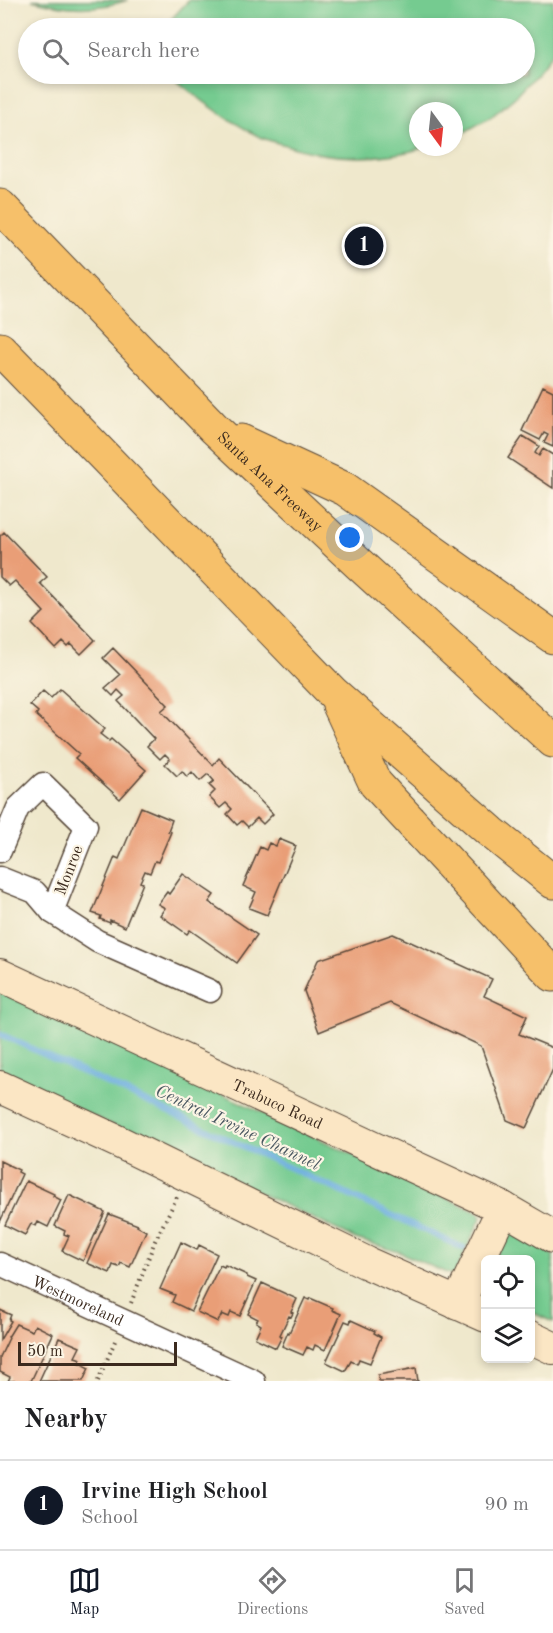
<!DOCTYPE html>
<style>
:root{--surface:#fff;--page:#f2f2f2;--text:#202124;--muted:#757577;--line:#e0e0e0;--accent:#111827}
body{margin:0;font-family:"Old Standard TT",serif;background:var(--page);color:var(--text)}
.controls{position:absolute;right:18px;bottom:18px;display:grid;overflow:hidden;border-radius:9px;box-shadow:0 3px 9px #0003}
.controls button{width:54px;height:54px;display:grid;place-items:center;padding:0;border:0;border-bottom:2px solid var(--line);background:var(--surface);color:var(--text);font:30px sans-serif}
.compass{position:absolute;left:409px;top:102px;width:54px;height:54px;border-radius:50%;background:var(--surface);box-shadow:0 3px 9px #0003;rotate:165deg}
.scale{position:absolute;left:18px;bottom:15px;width:159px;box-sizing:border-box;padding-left:6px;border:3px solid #3b2a1e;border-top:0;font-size:16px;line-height:21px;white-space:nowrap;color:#3b2a1e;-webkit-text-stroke:4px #fcf5e5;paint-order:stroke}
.you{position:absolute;left:350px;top:538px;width:21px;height:21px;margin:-15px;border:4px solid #fff;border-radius:50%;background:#1a73e8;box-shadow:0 0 0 9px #1a73e833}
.badge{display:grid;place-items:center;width:39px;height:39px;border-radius:50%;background:var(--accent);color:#fff;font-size:20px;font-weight:700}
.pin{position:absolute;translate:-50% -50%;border:3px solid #fff;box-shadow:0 2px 6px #0006}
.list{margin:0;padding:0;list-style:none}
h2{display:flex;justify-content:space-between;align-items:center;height:78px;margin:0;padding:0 24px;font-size:26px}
h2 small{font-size:20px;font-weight:400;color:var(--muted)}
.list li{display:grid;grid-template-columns:39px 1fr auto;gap:18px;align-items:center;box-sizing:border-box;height:90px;padding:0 24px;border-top:2px solid var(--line)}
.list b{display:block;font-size:22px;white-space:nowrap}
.list p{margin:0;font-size:20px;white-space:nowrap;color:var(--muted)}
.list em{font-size:20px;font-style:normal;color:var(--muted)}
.icon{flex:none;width:33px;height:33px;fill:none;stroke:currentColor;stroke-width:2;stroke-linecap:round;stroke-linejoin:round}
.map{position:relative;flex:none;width:553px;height:1381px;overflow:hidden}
.search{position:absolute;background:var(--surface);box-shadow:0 3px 9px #0003;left:18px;right:18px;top:18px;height:66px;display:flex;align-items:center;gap:15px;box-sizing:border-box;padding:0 21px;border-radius:33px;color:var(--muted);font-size:22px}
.sheet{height:168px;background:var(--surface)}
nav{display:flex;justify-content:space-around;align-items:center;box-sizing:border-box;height:84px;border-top:2px solid var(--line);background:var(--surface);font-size:16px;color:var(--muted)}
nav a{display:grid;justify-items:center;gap:3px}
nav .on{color:var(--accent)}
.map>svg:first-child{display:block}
.green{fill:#75cb90;stroke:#587a57;stroke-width:1.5}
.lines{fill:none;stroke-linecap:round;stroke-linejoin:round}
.stream{stroke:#6aaedf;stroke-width:6}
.building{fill:#e99e77}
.street-casing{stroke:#564638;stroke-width:25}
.secondary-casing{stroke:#564638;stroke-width:34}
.highway-casing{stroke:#564638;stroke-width:35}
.path{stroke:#564638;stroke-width:4;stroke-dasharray:1.5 4.5;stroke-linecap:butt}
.street{stroke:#fff;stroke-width:22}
.secondary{stroke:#fbe6c4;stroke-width:32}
.highway{stroke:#f6c06b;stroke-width:33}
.labels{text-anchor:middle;stroke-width:4.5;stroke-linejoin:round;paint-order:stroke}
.street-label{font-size:16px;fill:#3b2a1e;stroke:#fcf5e5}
.water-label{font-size:18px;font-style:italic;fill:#4b5862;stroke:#fcf5e5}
</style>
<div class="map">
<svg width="553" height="1381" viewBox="0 0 553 1381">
<rect width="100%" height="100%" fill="#fcf5e5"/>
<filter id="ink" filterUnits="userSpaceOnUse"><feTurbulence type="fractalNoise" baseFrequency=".0167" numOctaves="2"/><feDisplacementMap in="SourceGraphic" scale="12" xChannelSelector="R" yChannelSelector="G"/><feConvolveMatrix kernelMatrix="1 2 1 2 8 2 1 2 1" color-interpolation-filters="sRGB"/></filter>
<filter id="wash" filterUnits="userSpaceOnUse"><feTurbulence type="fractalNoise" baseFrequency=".008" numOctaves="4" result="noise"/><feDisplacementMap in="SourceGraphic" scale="24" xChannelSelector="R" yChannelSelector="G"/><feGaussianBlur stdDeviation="1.35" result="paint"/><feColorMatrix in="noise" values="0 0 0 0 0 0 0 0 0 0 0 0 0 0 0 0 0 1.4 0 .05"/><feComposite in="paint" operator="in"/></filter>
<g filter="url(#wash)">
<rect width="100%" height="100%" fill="#efe8cc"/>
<path class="green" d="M32,0H128C94,11 66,9 32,0Z
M189,0H553V52L539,70L514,98L491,117L454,138V111H418V147H427C379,161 329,160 282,144C274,142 267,140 260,137C227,120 197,98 169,74H524V28H163Z
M0,991L479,1213L481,1216L480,1220L456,1271L454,1274L451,1275L399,1252L356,1239L260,1193L0,1073Z
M510,1229L553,1255V1322L531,1312L530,1260H495L508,1230Z"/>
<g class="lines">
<path class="stream" d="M0,1034L463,1248"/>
</g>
<g id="blocks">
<path class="building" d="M543,386L553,391V447L544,443L548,435L544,433L540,440L522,431Z
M523,436L539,446L535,453L539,456L543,449L553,455V488L508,458Z
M4,532L47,577L40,583L95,640L81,654L71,644L68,647L63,642L56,649L32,624L44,612L15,581L9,586L0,577V536Z
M113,648L168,705L161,711L213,765L219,758L273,814L263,824L257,818L248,827L242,821L237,825L227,814L232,809L226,803L220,808L209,797L215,791L209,785L214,781L208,774L200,781L192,772L187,777L182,771L177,776L165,764L170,759L165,754L160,759L147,746L154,739L118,701L124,696L118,690L113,696L105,688L120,675L103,658Z
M60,689L105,729L100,734L109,741L111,739L146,770L120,799L75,758L79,754L36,715L38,712L30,705L43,691L51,698Z
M141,807L172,820L168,831L171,832L158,862L155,861L150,873L145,871L140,882L143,883L125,927L110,920V923L100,919L101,916L92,913L115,857L119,859Z
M279,839L296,846L267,915L249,908L256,892L243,886L260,847L266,850L269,843L276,846Z
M183,874L214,895L209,902L257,935L237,963L190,930L187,934L160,915L165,908L158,904L167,892L169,894Z
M393,934L492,979L484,996L527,1016L519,1034L553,1048V1069L526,1128L507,1120L481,1046L390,1003L319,1032L304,991L318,960Z
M0,1161L19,1170L18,1172L22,1174L0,1222Z
M26,1181L54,1194L53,1196L61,1200L48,1227L38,1222L36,1226L31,1224L25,1235L5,1225Z
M69,1195L105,1212L83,1261L62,1251L69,1236L64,1234L65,1231L55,1226Z
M109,1214L138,1225L137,1226L146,1231L130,1267L121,1263L119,1267L113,1265L110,1273L87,1263Z
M181,1242L197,1250L199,1245L217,1254L191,1311L172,1302L175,1295L160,1289Z
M220,1265L224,1267L225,1265L247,1275V1277L256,1281L240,1316L231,1312L229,1317L222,1314L218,1322L197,1312Z
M262,1283L297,1299L291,1312L293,1313L291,1317L289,1316L280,1335L282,1336L276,1348L255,1338L261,1325L256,1322L258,1319L248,1314Z
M305,1298L309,1300L310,1298L333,1308L332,1310L341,1314L325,1350L315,1345L313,1350L307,1347L303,1355L282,1346L288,1332L289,1333Z
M0,1310L11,1315L9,1320L11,1321L0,1340Z
M351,1320L375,1331L374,1333L381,1337L370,1363L359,1359L357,1364L351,1361L345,1371L326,1362L345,1321L350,1323Z
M16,1324L32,1331L35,1325L53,1334L31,1381H8L10,1377L0,1372V1357L9,1338L8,1337Z
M59,1338L80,1347L75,1357L81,1359L79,1363L89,1368L83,1381H39Z
M416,1368L418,1381H379L378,1375Z"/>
</g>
</g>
<g filter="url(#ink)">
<use href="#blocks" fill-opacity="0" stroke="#564638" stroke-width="1.5"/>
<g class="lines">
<defs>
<g id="street">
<path d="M0,851L18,808L43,784L86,826L52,912"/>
<path d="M0,878L35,892L52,912L97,941L210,991"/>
<path id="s1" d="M0,1264L254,1381"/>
</g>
<g id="secondary">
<path id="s2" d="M0,975L503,1208L553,1237"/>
<path d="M0,1087L121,1143L367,1263L486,1316"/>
<path d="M458,1304L503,1208"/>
<path d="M530,1337L553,1348"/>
</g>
<g id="highway">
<path id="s3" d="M0,206L215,429L359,564L553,741"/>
<path d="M0,349L333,693L491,832L553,882"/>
<path d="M241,441L345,489L553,637"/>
<path d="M339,705L375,783L553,975"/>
</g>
</defs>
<use href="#street" class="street-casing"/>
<use href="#secondary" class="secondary-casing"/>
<use href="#highway" class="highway-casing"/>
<path class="path" d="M131,1303L155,1241L177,1197
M98,1381L115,1341"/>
<use href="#street" class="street"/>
<use href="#secondary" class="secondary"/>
<use href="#highway" class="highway"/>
</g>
</g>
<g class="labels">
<g class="street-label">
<text dy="6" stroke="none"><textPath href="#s3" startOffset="386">Santa Ana Freeway</textPath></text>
<text transform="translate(68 870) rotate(-69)" y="6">Monroe</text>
<text dy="6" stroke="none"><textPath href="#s2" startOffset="306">Trabuco Road</textPath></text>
<text dy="6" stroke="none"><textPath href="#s1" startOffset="86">Westmoreland</textPath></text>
</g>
<g class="water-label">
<text transform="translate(238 1127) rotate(25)" y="6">Central Irvine Channel</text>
</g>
</g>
</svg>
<div class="controls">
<button><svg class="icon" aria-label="locate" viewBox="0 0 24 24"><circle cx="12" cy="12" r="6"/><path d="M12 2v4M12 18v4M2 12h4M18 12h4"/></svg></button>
<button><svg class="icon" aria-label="layers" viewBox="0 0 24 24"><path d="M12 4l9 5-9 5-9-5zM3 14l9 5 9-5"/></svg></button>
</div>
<svg class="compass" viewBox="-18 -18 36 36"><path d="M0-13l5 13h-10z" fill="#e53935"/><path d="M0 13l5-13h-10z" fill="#757577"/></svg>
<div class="scale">50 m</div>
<div class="you"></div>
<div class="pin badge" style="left:364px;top:246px">1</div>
<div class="search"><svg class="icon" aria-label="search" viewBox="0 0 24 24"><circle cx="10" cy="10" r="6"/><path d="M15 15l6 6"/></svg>Search here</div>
</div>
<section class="sheet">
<h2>Nearby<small></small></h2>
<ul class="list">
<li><span class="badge">1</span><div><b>Irvine High School</b><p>School</p></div><em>90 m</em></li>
</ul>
</section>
<nav>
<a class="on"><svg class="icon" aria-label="map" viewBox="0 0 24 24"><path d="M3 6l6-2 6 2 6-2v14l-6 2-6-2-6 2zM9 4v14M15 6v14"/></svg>Map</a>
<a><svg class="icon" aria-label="directions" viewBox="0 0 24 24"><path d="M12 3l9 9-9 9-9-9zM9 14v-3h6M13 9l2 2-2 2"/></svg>Directions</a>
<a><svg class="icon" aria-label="saved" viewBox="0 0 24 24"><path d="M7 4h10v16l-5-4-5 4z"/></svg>Saved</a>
</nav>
